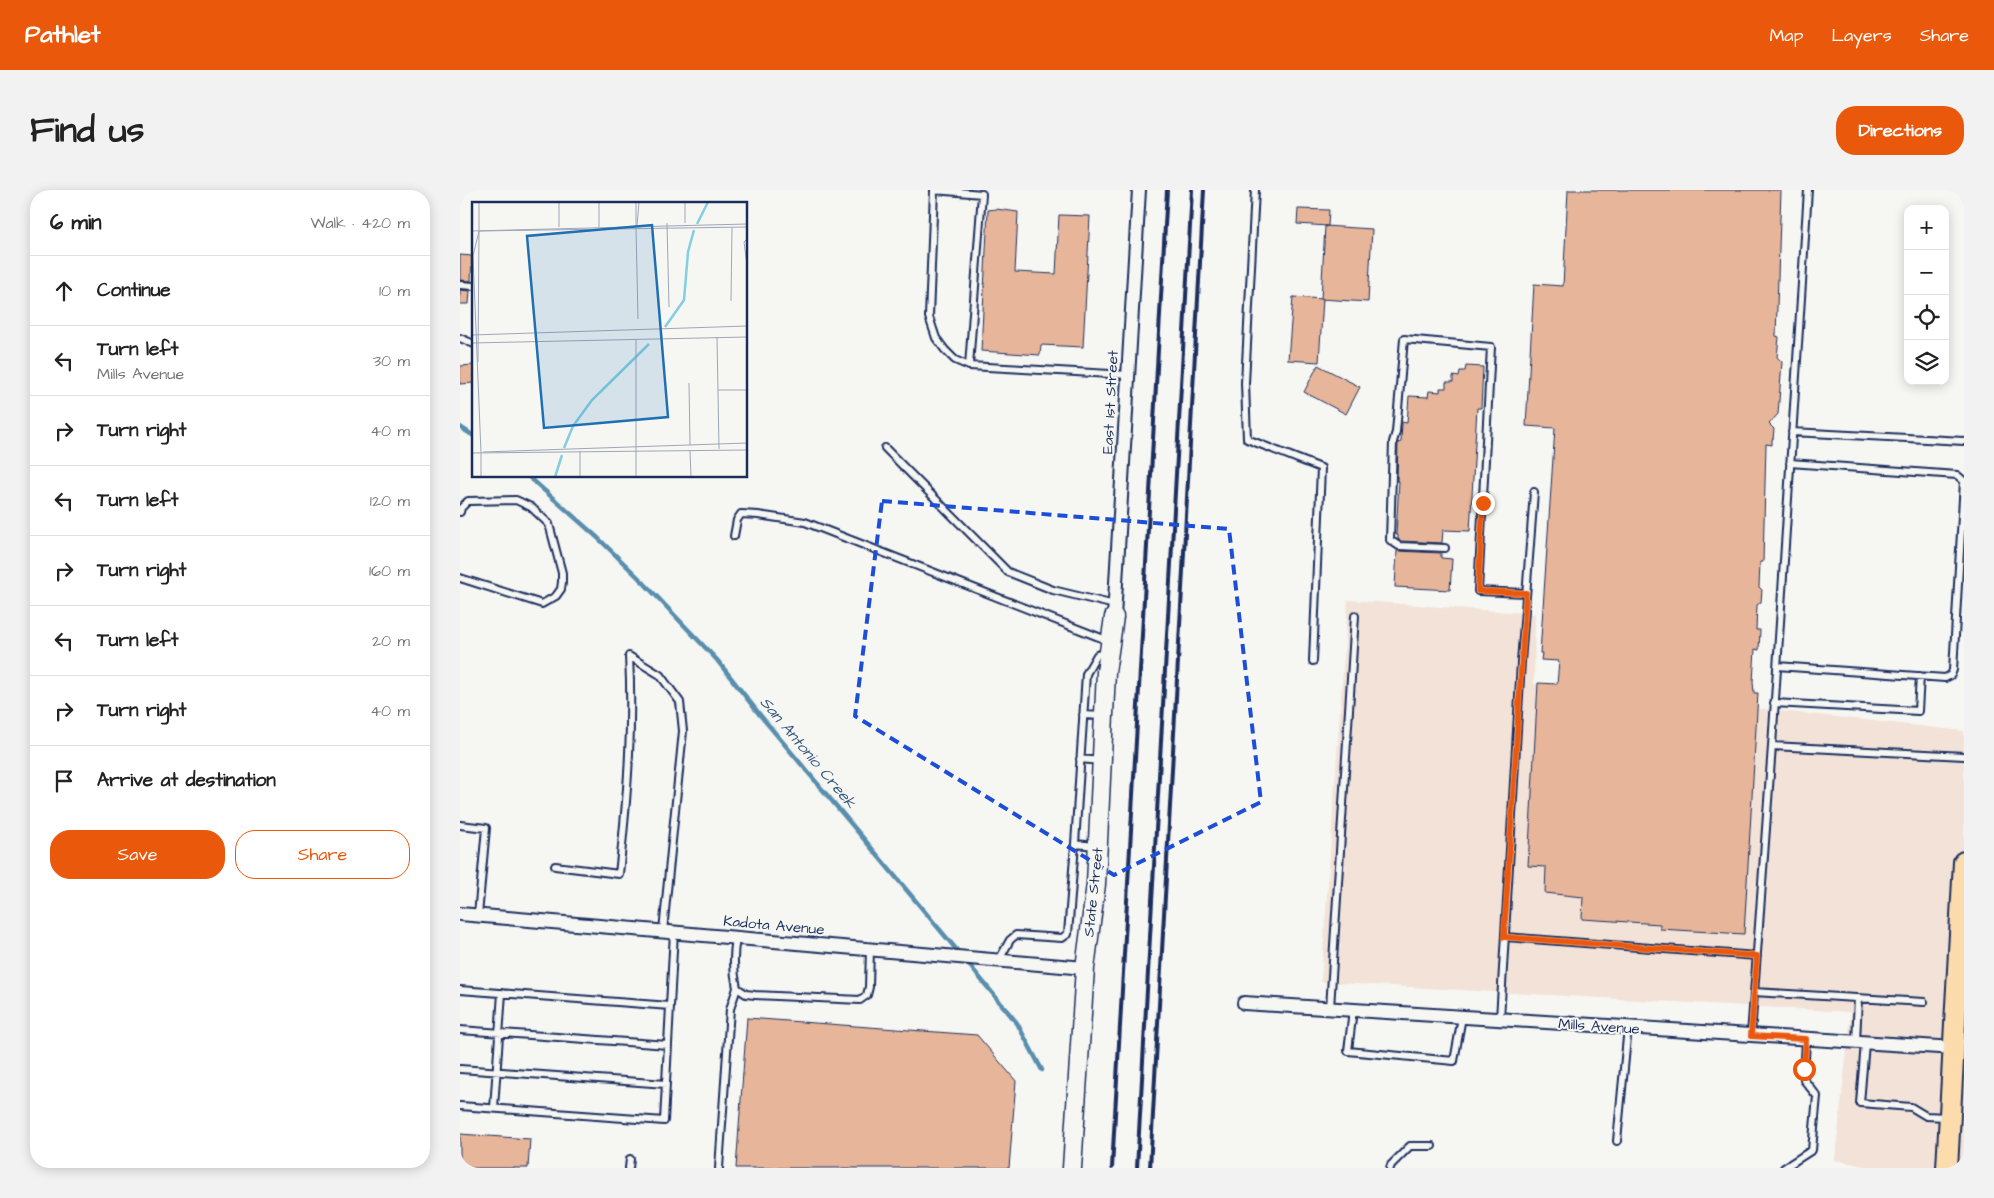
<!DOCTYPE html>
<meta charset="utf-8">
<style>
:root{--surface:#fff;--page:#f2f2f2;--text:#222;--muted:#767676;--line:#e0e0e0;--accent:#ea580c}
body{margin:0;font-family:"Architects Daughter",sans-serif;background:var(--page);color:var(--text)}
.controls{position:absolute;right:15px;top:15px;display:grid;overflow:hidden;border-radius:10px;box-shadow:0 2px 12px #0003}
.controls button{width:45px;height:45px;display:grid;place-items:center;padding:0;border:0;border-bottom:1px solid var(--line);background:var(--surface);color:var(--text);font:25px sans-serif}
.stop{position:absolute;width:15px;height:15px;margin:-11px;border:4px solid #ea580c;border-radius:50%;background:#fff}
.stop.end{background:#ea580c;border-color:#fff;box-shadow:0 1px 5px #0008}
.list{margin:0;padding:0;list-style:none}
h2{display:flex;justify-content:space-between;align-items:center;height:65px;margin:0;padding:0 20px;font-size:21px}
h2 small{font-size:16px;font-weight:400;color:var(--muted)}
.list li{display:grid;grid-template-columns:32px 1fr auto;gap:15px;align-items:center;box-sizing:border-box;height:70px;padding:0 20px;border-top:1px solid var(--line)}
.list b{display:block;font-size:19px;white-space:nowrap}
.list p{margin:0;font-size:16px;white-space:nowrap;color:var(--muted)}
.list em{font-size:16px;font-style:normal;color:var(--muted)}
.actions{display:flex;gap:10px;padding:15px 20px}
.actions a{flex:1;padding:11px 0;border:1px solid var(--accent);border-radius:20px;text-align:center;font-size:18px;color:var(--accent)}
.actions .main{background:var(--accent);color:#fff}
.icon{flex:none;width:28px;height:28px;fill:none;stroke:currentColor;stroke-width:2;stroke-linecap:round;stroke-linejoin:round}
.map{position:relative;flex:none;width:1504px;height:978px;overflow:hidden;border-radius:20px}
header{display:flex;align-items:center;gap:30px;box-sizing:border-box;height:70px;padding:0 25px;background:var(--accent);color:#fff}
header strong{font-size:24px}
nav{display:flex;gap:28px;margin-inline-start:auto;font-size:18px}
.intro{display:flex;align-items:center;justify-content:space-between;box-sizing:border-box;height:120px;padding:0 30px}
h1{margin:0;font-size:35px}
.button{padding:12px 22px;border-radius:20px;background:var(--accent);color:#fff;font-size:18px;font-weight:700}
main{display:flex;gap:30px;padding:0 30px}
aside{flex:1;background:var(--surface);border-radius:20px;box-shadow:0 2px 12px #0003}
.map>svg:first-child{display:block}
.built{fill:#f2e2d7}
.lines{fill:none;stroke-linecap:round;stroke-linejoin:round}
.stream{stroke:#598ead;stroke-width:4.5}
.building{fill:#e7b599;stroke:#1b2f5e}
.lane-casing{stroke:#1b2f5e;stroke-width:10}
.street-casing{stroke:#1b2f5e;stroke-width:16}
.secondary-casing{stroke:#1b2f5e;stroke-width:21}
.primary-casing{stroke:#1b2f5e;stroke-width:24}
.lane{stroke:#f6f6f2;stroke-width:6}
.street{stroke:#f6f6f2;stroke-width:12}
.secondary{stroke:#f6f6f2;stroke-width:18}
.primary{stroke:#fcdcac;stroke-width:20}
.rail{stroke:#1b2f5e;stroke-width:4}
.route{stroke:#ea580c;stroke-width:6}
.marked{fill:none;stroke:#1d4ed8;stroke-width:4;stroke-dasharray:10 6;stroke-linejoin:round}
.labels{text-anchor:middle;stroke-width:4;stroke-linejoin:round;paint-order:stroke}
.street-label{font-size:15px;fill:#1b2f5e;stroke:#f6f6f2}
.water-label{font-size:16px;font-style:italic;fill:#35577f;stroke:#f6f6f2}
.inset-river{fill:none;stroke:#82cee2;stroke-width:2.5}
.inset-road{fill:none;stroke:#9ea6b7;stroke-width:1}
.view{fill:#1f6fb2;fill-opacity:0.15;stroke:#1f6fb2;stroke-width:2.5}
.inset-edge{fill:none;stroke:#1b2f5e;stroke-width:2.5}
</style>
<header>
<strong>Pathlet</strong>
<nav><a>Map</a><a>Layers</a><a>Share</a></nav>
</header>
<div class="intro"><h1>Find us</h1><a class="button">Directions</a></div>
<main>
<aside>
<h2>6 min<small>Walk · 420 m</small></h2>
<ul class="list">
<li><svg class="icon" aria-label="ahead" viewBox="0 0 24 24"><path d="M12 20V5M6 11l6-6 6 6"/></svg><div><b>Continue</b></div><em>10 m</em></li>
<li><svg class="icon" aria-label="left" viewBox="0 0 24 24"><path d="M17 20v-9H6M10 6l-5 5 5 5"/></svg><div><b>Turn left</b><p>Mills Avenue</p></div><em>30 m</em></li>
<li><svg class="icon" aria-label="right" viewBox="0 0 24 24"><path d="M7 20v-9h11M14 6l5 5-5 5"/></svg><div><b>Turn right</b></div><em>40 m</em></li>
<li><svg class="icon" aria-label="left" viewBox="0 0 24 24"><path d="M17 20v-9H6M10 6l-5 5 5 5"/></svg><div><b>Turn left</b></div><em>120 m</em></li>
<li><svg class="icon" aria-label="right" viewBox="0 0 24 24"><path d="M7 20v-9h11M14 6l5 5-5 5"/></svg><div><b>Turn right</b></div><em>160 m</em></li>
<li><svg class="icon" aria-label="left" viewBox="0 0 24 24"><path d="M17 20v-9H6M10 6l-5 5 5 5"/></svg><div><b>Turn left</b></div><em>20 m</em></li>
<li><svg class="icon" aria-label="right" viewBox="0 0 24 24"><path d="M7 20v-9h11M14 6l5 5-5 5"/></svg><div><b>Turn right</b></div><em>40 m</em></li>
<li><svg class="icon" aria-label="arrive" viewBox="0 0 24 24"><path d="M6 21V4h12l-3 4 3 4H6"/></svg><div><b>Arrive at destination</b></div></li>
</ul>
<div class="actions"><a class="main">Save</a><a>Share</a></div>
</aside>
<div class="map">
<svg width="1504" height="978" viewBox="0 0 1504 978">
<rect width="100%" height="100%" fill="#f6f6f2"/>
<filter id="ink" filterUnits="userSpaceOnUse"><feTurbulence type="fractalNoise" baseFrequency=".02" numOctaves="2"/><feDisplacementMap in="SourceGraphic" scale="10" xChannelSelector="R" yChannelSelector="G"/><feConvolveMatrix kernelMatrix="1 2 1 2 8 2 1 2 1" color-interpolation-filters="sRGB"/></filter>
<g filter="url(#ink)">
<path class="built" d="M888,410L1075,424L1074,494L1504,541V978H1405L1404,976L1375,970L1391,822L861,792Z"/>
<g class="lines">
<path class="stream" d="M0,237L14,246
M68,286L138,348L183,392L257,470L300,525L501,765
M506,771L557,833L582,880"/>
</g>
<path class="building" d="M1108,0H1321L1316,146L1319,147L1317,167L1322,172L1318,224L1309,234L1314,239L1313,249H1312V255L1306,254L1303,372H1300L1299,397L1302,400L1301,412L1297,415L1296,440H1300L1299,460L1295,459L1293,492L1294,503H1298L1284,744L1200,739V734L1122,729L1123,707L1085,703L1086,677L1068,676L1078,493L1097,494L1099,471L1081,470L1082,463H1080L1095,238L1066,236L1074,94L1103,96Z
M536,19L558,22L555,82L596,84L599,25L630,26L623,157L581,155L580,165L521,161L528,20Z
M838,19L869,20L868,36L837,34Z
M865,36L912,39L908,112L861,109Z
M0,65L12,66L11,91L0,90Z
M0,100L10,101L9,114H0Z
M833,107L863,109L859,172L828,170Z
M14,175V193L0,194V176Z
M858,175L900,197L886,224L844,202Z
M1006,176L1023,177L1021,218H1017L1010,341L983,340L982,353L941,351L938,349V345H936L939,291H937L938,253L941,252L942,232L947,233L949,206L968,207L969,201L980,202V198H986V192H993V186L999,187L1000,181H1005Z
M937,361L981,363V368L992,369L990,400L935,397Z
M287,828L517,845L556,891L549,978H276Z
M0,944L70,949L68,978H0Z"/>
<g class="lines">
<defs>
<path id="lane" d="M795,0L785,193L787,249L861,278L853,471
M0,95L14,96
M0,148L14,154
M509,176L522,4L474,0L469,127L476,148L485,160L495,170L509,176L668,185
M1332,242L1504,251
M425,258L548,382L593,400L655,415
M0,322L1,318L8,311L56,310L71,317L89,334L102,383V392L101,399L96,406L82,414L0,388
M274,346L277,330L281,324L298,325L345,332L649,451
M985,358L939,356L930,350L933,252L936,242L944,149L1031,157L1018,401L1066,403
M1317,476L1485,488L1491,485L1493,480L1504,291L1497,285L1330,273
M1314,513L1458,521L1460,486
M623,525L643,526
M1312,556L1348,0
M620,569L641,571
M0,635L26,638L18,725
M636,656L615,654L626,484L637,465L646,462
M95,676L159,684C167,611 173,539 169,466L200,485L220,512L223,541L203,741
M1045,747L1297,766
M276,748C273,765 273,781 277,798L286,804L295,805L400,810L407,805L409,797L410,759
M539,770L550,750L556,745L602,748L608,744L615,654
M0,800L210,816L204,931L0,916
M1294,802L1464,812
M210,816L214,742
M870,818L895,426
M893,820L888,861L994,871L1002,827
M1040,829L1061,472L1074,302
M0,840L208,855
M1291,845L1312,556L1504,566
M1396,852L1398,808
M1405,853L1400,913L1451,917L1466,926L1486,927
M0,879L206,894
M34,918L42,803
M1157,951L1168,837
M169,978L170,969
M259,978L270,819L277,798
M930,978L931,975L950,956H972
M1324,978L1352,960L1357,906L1344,890L1346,849"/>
<path id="street" d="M654,427L679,0
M0,724L625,778
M784,813L1495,858"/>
<path id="secondary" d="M612,978L625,778L636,694L646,482L654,427"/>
<path id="primary" d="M1487,978L1504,672"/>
</defs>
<use href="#lane" class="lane-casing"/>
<use href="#street" class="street-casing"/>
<use href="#secondary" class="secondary-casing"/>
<use href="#primary" class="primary-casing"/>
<use href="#lane" class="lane"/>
<use href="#street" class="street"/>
<use href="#secondary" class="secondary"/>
<use href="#primary" class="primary"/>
<path class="rail" d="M652,978L707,0
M677,978L732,0
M690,978L744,0"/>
</g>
</g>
<g class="lines" filter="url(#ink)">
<path class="route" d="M1023,313L1018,401L1066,403L1044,747L1297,766L1291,846L1346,849L1344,879"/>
</g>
<path class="marked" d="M422,311L769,339L801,612L654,685L395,526Z"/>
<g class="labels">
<g class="street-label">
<text transform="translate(650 212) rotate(-87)" y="5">East 1st Street</text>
<text transform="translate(633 702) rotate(-84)" y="5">State Street</text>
<text transform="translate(314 735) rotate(5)" y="5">Kadota Avenue</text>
<text transform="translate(1139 836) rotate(4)" y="5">Mills Avenue</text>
</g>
<g class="water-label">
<text transform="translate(349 562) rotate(50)" y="6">San Antonio Creek</text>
</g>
</g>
<g transform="translate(12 12)">
<rect width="275" height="275" fill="#f6f6f2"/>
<path class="inset-river" d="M225,22L236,0M193,125L212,98L216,50L222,28M92,246L101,224L120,198L177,142M83,275L90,253"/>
<path class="inset-road" d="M7,0V29M87,0V25M127,0V25M213,0V21M195,21L197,105M164,24V0M165,24L167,0M164,26L166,117M0,29L275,22M7,29L275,25M7,29L1,54L9,251M275,37L272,40L275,63M259,99L260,26M0,133L275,124M245,135L247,247M164,138V275M0,141L275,135M6,160L7,29M217,181L218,243M246,188H275M108,249V275M218,249L219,275M11,250L275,241M0,251L275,248M9,251V275"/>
<path class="view" d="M180,23L196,215L72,226L55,34Z"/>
<rect width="275" height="275" class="inset-edge"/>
</g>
</svg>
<div class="controls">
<button>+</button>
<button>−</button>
<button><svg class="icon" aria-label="locate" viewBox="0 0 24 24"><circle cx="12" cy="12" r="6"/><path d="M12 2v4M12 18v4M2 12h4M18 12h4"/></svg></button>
<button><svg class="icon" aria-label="layers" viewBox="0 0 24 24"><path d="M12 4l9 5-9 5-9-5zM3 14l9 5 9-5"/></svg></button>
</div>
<div class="stop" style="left:1344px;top:879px"></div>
<div class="stop end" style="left:1023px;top:313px"></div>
</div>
</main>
